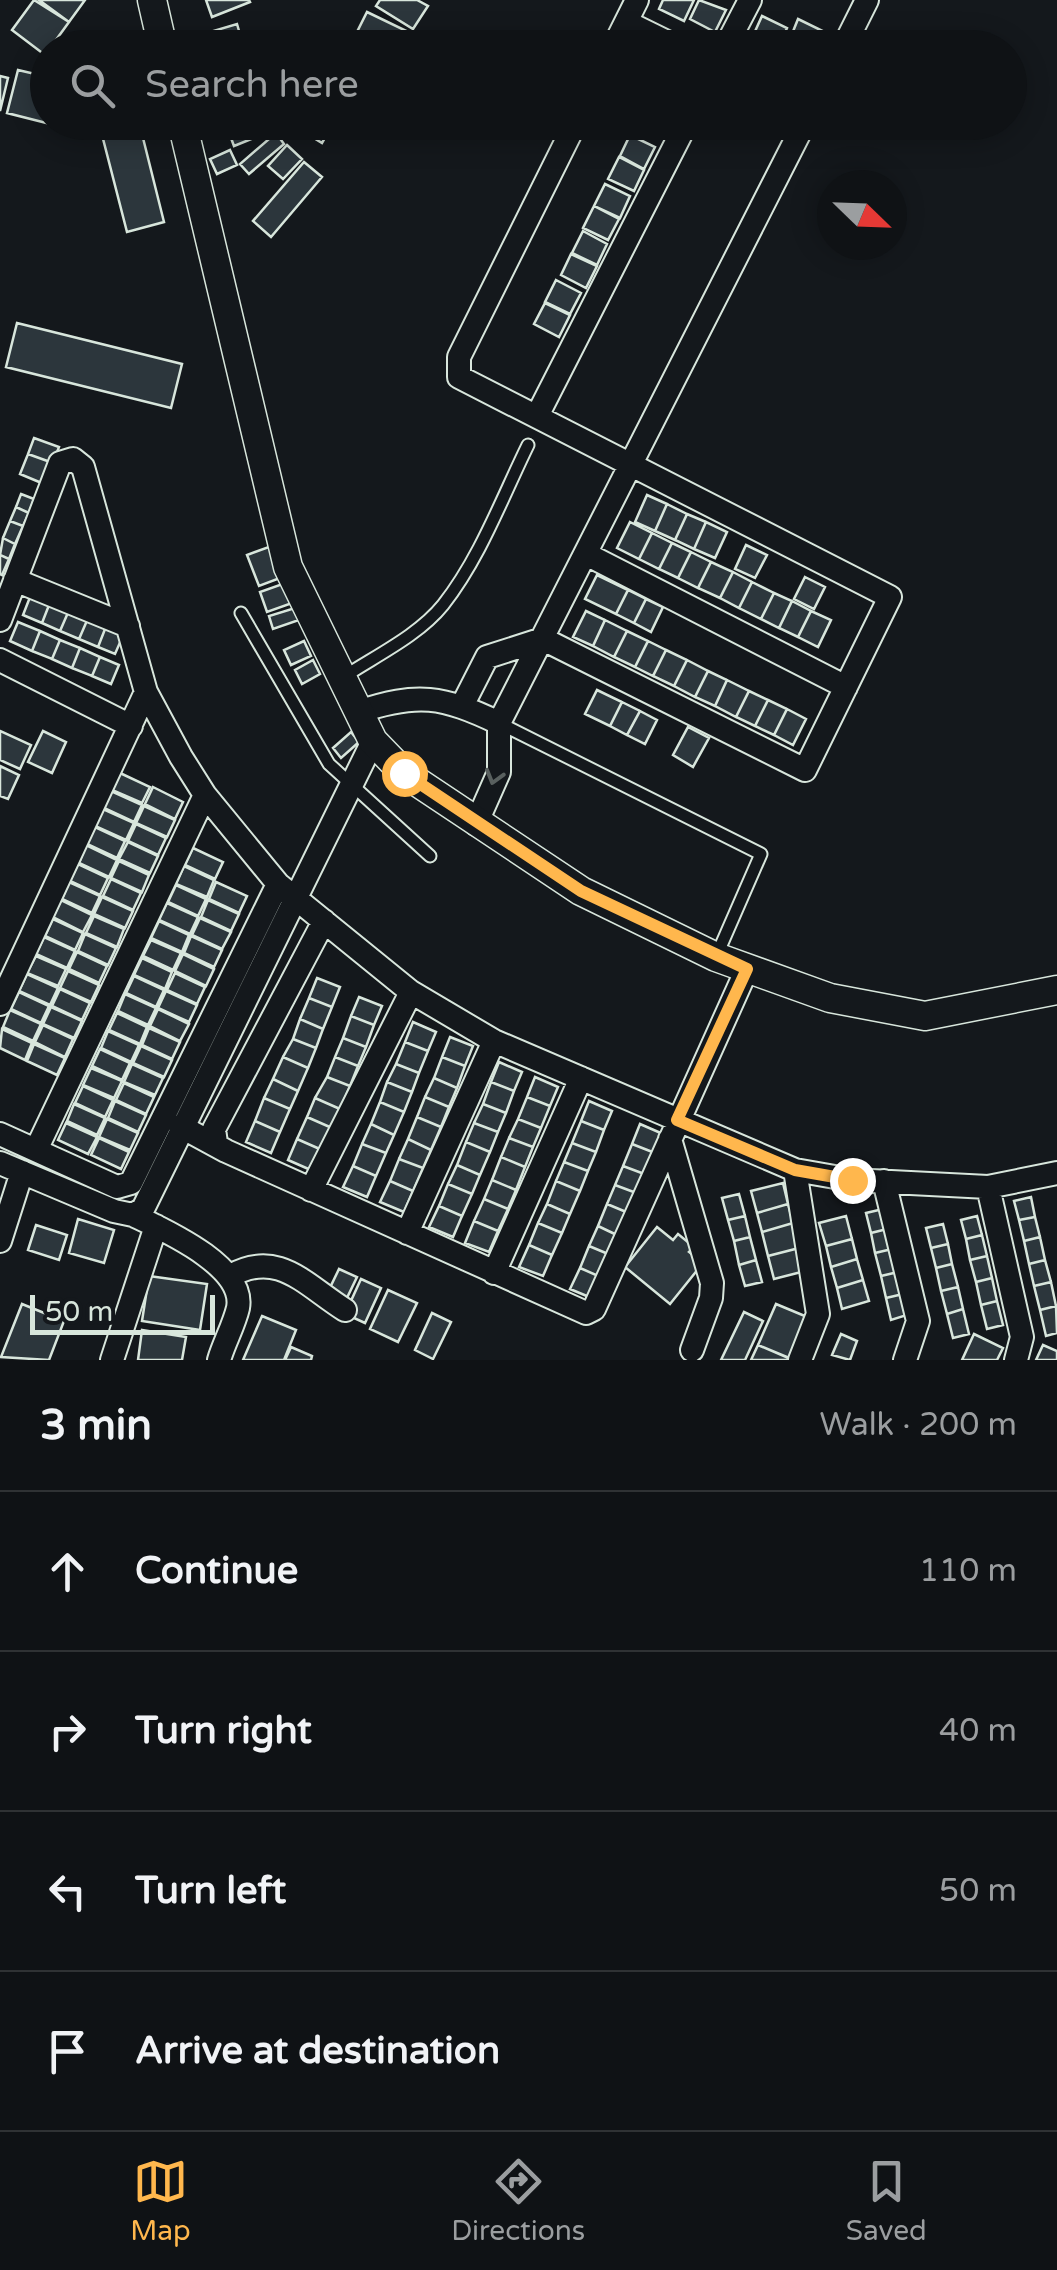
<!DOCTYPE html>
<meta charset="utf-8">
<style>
:root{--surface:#0f1215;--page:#181b1e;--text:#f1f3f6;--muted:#9b9ea0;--line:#2f3234;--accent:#ffb74d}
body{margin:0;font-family:"Varela Round",sans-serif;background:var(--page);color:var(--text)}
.compass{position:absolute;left:817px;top:170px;width:90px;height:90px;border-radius:50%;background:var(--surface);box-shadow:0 5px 25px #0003;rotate:113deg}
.scale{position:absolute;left:30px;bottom:25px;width:185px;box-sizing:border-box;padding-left:10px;border:5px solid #d8e6dc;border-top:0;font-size:28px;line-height:35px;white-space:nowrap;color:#d8e6dc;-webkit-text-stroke:8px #14181c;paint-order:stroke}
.stop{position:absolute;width:30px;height:30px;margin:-22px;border:8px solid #ffb74d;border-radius:50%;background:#fff}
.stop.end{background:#ffb74d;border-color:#fff;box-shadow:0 2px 10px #0008}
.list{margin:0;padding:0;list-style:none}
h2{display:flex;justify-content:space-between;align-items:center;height:130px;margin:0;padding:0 40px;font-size:42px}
h2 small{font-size:32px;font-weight:400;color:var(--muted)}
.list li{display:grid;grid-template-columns:65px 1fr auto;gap:30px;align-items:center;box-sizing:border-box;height:160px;padding:0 40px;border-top:2px solid var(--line)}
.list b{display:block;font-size:38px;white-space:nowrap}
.list em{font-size:32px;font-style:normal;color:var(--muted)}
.icon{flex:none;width:55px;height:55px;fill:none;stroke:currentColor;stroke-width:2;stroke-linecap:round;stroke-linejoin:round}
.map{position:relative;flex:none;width:1057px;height:1360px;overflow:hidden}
.search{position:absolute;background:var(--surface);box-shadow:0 5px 25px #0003;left:30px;right:30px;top:30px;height:110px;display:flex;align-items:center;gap:25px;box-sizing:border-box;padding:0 35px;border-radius:55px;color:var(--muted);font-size:38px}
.sheet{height:770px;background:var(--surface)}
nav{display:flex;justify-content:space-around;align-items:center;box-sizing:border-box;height:140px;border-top:2px solid var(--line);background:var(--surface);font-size:28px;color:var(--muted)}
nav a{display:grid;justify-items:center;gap:5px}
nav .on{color:var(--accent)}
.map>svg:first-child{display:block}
.building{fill:#2c363c;stroke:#d8e6dc;stroke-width:2.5}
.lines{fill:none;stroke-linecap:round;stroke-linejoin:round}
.service-casing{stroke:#d8e6dc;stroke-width:15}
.minor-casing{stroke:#d8e6dc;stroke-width:26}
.tertiary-casing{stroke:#d8e6dc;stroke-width:31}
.service{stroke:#14181c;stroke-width:11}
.minor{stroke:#14181c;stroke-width:22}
.tertiary{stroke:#14181c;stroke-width:28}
.oneway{stroke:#59605f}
.route{stroke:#ffb74d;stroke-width:12}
</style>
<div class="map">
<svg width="1057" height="1360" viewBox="0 0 1057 1360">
<rect width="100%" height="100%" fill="#14181c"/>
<path class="building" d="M34,0L69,22L45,55L12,30Z
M39,0H85L69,22Z
M206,0H249L250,2L212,17Z
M380,0H417L428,6L413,29L376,6Z
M663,0H694L684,21L659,9Z
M699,0L726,10L715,32L690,19Z
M367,12L421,38L416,48H385L387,44L358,30Z
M762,16L787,28L778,48L752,38Z
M798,19L829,34L823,48H808L790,39Z
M237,24L244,48H207L203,34Z
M326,32L341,48H309Z
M751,38L770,48H747Z
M18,70L48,77V122H76L74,130L7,113Z
M0,76L8,78L0,111Z
M117,122H139L164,222L127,232L100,127Z
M225,122H266L269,132L234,146Z
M304,122H334L322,143L299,129Z
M276,133L284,144L249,174L240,164Z
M630,135L655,147L644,169L620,156Z
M287,145L302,159L283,179L268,166Z
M230,150L237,165L217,174L210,159Z
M619,157L644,170L634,191L608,179Z
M304,162L322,177L271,237L253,221Z
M605,184L630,196L620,218L594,206Z
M594,206L619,219L608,240L583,228Z
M583,231L607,244L597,265L572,253Z
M571,254L597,266L586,288L561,275Z
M556,280L581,293L570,314L545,302Z
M545,303L570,315L559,337L534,324Z
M17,323L182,364L171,408L6,367Z
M34,438L59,447L53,463L28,454Z
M28,454L53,463L44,484L20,474Z
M21,494L34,499L29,513L16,507Z
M647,495L667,504L655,531L635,522Z
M667,504L687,514L675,540L655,531Z
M16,507L29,513L23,526L10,521Z
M687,514L706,522L694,549L675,540Z
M10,521L23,526L15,544L3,538Z
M630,522L652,533L639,559L617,548Z
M706,522L727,532L715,558L694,549Z
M652,533L672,543L659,569L639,559Z
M3,538L15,544L9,559L0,555Z
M672,543L691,552L678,578L659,569Z
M277,544L288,575L259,586L247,555Z
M746,545L767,555L755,578L735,569Z
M691,552L711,562L698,588L678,578Z
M0,555L9,559L2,575L0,574Z
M711,562L733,572L720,598L698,588Z
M733,572L752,582L739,608L720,598Z
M597,575L628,590L616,614L585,599Z
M805,577L825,587L814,609L794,599Z
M288,582L295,602L267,612L260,592Z
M752,582L774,593L761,619L739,608Z
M628,590L646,599L634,623L616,614Z
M32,592L51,600L42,623L23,615Z
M774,593L792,601L779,628L761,619Z
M646,599L663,607L651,632L634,623Z
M51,600L70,608L60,631L42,623Z
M792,601L811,611L798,637L779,628Z
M70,608L89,616L79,639L60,631Z
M295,608L299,620L273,629L269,616Z
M586,611L605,620L593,646L573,637Z
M811,611L831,620L818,647L798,637Z
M89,616L107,624L98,647L79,639Z
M605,620L627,631L614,657L593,646Z
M18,622L40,631L32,651L10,641Z
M107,624L125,631L115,654L98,647Z
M40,631L60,640L52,659L32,651Z
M627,631L648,641L635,667L614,657Z
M60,640L80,648L72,668L52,659Z
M304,641L311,656L291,665L284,650Z
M648,641L666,650L653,676L635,667Z
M80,648L100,657L92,676L72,668Z
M666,650L687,660L674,686L653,676Z
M100,657L119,665L111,684L92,676Z
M313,660L320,674L302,684L295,670Z
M687,660L708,671L695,697L674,686Z
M708,671L727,680L715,706L695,697Z
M727,680L749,691L736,717L715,706Z
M597,690L622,702L610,726L585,714Z
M749,691L768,700L755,726L736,717Z
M768,700L787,709L774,735L755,726Z
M622,702L640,711L627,735L610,726Z
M787,709L806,719L793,745L774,735Z
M640,711L657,720L645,744L627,735Z
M688,727L709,738L693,767L673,755Z
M0,731L31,745L20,769L0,760Z
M43,731L66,742L52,773L28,762Z
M351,732L359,742L341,758L333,748Z
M0,766L19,775L8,799L0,796Z
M120,773L150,787L142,803L112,790Z
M153,787L183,802L175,819L145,804Z
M111,791L142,805L134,822L104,808Z
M144,806L175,820L167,837L136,823Z
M103,809L134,823L126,840L95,826Z
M136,824L166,838L158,855L128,841Z
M95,827L125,841L117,858L87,844Z
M128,842L158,856L150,873L119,859Z
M86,845L117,860L109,877L79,863Z
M193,848L223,862L215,879L185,865Z
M119,861L149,875L142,892L111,878Z
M78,864L108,878L100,895L70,881Z
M184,866L214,880L207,897L176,884Z
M111,879L141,893L133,910L103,896Z
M69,882L100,896L92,913L62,899Z
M216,882L247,896L239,913L209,899Z
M176,885L206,899L198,916L168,902Z
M102,897L133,911L125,928L94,914Z
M61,900L92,915L83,932L53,917Z
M208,900L239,914L231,931L201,917Z
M167,903L198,917L190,934L159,920Z
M94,916L124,929L117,947L86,933Z
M200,918L231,932L222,949L192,935Z
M53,919L83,933L75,950L45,936Z
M159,921L189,935L182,952L151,938Z
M85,934L116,948L108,965L78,951Z
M191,936L222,950L214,967L184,953Z
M44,937L75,951L67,968L36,954Z
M151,940L181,953L173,970L143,956Z
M77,952L107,966L99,983L69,969Z
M183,954L214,969L206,986L175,971Z
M36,956L66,969L58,986L27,973Z
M142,958L172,972L165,989L134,975Z
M68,971L99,985L91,1002L60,988Z
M175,973L205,987L197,1004L167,990Z
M27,974L58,988L50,1005L19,991Z
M134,976L164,990L156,1007L126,993Z
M317,978L340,987L332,1007L309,998Z
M60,989L90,1003L82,1020L52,1006Z
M166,991L197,1005L189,1022L158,1008Z
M19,992L49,1006L41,1023L11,1009Z
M125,994L156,1008L148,1025L118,1011Z
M359,997L382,1006L374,1025L351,1016Z
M309,998L332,1007L323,1029L300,1019Z
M51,1007L82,1021L74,1038L43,1024Z
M158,1009L189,1024L180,1041L150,1026Z
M10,1010L41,1024L33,1041L3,1027Z
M117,1013L147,1027L140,1044L109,1030Z
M351,1016L374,1025L366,1047L343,1038Z
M300,1019L323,1029L316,1048L293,1039Z
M413,1022L436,1032L428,1051L405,1042Z
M43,1025L73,1039L65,1057L35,1042Z
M149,1028L180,1042L172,1059L142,1045Z
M2,1029L32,1043L25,1060L0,1048Z
M108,1031L139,1045L131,1062L101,1048Z
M450,1037L473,1046L465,1066L442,1057Z
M343,1038L366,1047L358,1066L335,1057Z
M293,1039L316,1048L308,1068L283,1057Z
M405,1042L428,1051L419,1073L396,1064Z
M34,1044L65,1058L57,1075L27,1061Z
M141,1046L172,1060L164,1077L133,1063Z
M100,1049L130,1063L122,1080L92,1066Z
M283,1057L308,1068L298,1091L273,1079Z
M335,1057L358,1066L350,1086L327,1077Z
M442,1057L465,1066L457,1088L434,1078Z
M499,1062L522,1072L514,1091L491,1082Z
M132,1064L163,1078L155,1095L124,1082Z
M396,1064L419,1073L412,1092L387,1082Z
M91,1068L122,1081L114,1098L83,1085Z
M327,1077L350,1086L340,1109L315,1098Z
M535,1077L558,1087L550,1106L527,1097Z
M434,1078L457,1088L449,1107L425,1097Z
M273,1079L298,1091L290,1109L264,1098Z
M387,1082L412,1092L404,1112L380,1102Z
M491,1082L514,1091L506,1113L483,1104Z
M124,1083L154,1097L146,1114L116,1100Z
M83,1086L113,1100L105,1117L75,1103Z
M425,1097L449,1107L441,1127L417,1117Z
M527,1097L550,1106L541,1128L518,1119Z
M264,1098L290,1109L280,1132L255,1121Z
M315,1098L340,1109L332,1128L307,1117Z
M115,1101L146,1115L138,1132L108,1118Z
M589,1101L612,1111L604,1130L581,1121Z
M380,1102L404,1112L394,1135L371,1124Z
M74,1104L105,1118L97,1135L67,1121Z
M483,1104L506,1113L498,1132L474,1123Z
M307,1117L332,1128L322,1150L297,1139Z
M417,1117L441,1127L431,1150L408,1139Z
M107,1119L138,1133L130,1150L99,1137Z
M518,1119L541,1128L533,1147L509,1138Z
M255,1121L280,1132L271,1153L246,1142Z
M581,1121L604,1130L596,1152L572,1143Z
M66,1123L97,1137L88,1154L58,1140Z
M474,1123L498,1132L490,1152L466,1142Z
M371,1124L394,1135L386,1153L362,1144Z
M640,1124L663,1134L655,1153L632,1144Z
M99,1138L129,1152L121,1169L91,1155Z
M509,1138L533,1147L525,1167L501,1157Z
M297,1139L322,1150L313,1171L288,1160Z
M408,1139L431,1150L423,1168L399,1159Z
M466,1142L490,1152L480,1175L457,1165Z
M572,1143L596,1152L588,1171L564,1162Z
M362,1144L386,1153L376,1176L353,1166Z
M632,1144L655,1153L647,1175L623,1166Z
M501,1157L525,1167L516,1190L492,1180Z
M399,1159L423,1168L413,1191L390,1181Z
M564,1162L588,1171L580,1191L556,1181Z
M457,1165L480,1175L472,1194L448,1184Z
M353,1166L376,1176L367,1197L343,1187Z
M623,1166L647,1175L639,1194L615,1185Z
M492,1180L516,1190L508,1209L484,1199Z
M390,1181L413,1191L404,1212L380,1202Z
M556,1181L580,1191L570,1214L547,1204Z
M783,1183L788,1204L757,1213L751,1191Z
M448,1184L472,1194L462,1216L439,1206Z
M615,1185L639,1194L631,1214L607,1204Z
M739,1194L745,1216L728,1220L722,1198Z
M1031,1197L1035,1217L1019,1220L1014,1201Z
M484,1199L508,1209L498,1231L474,1221Z
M547,1204L570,1214L562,1233L538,1223Z
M607,1204L631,1214L621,1237L598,1226Z
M788,1204L793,1223L762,1232L757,1213Z
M439,1206L462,1216L453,1237L429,1227Z
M883,1209L887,1229L871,1233L866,1213Z
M745,1216L750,1237L734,1241L728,1220Z
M846,1216L852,1239L826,1246L819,1223Z
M977,1216L982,1235L966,1239L961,1220Z
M1035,1217L1040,1237L1024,1241L1019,1220Z
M78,1219L114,1230L104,1263L69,1253Z
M474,1221L498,1231L489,1252L465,1243Z
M538,1223L562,1233L552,1255L529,1245Z
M793,1223L799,1248L768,1256L762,1232Z
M943,1224L948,1244L931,1248L926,1228Z
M36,1225L67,1235L59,1260L28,1250Z
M598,1226L621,1237L613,1256L589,1246Z
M657,1227L673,1240L678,1234L694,1247L689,1252L703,1263L670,1304L625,1267Z
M887,1229L892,1249L875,1253L871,1233Z
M982,1235L987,1256L970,1260L966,1239Z
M750,1237L756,1260L739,1265L734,1241Z
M1040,1237L1045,1260L1029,1264L1024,1241Z
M852,1239L857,1259L831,1267L826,1246Z
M948,1244L952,1264L936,1268L931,1248Z
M529,1245L552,1255L543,1276L519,1267Z
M589,1246L613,1256L603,1278L580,1268Z
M799,1248L805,1271L774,1279L768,1256Z
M892,1249L898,1272L881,1276L875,1253Z
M987,1256L992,1278L976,1282L970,1260Z
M857,1259L863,1280L837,1288L831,1267Z
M756,1260L762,1282L745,1286L739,1265Z
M1045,1260L1051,1282L1034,1286L1029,1264Z
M952,1264L958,1287L941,1291L936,1268Z
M580,1268L603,1278L594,1299L570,1289Z
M339,1269L357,1277L344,1304L326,1296Z
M898,1272L903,1294L886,1298L881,1276Z
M149,1276L207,1284L200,1330L142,1321Z
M992,1278L997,1301L981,1305L976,1282Z
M361,1279L381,1288L365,1323L345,1314Z
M863,1280L869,1301L842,1309L837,1288Z
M1051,1282L1056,1306L1040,1310L1034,1286Z
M958,1287L963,1309L947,1314L941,1291Z
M388,1290L417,1303L398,1342L370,1329Z
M903,1294L907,1315L891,1320L886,1298Z
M997,1301L1003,1325L987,1329L981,1305Z
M22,1304L64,1321L49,1360L1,1357Z
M776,1304L812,1319L794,1360L758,1345Z
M1056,1306L1057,1333L1046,1336L1040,1310Z
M963,1309L969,1334L953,1338L947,1314Z
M744,1312L763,1321L745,1360H721Z
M432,1313L451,1322L433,1359L415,1350Z
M262,1316L296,1330L284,1360H243Z
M142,1330L186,1337L182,1360H138Z
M841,1334L857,1341L850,1360L832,1355Z
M974,1334L1003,1348L997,1360H962Z
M758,1345L793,1360H751Z
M1043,1345L1057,1351V1360H1036Z
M291,1347L312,1356L311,1360H285Z"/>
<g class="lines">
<defs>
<path id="service" d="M241,613L329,764L430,856
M342,678C375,656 418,636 443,605C480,558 502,498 528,445
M499,723L761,854L716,957"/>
<path id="minor" d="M626,22L679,48
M613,48L637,0
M725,48L750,0
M843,48L867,0
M537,416L687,122
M586,554L846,687
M15,580L128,626
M0,620L60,463L73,459L83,467L146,692L181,757L205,795L278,884L411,992L494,1041L795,1170L852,1180L988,1187L1057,1173
M0,660L131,726
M462,706L487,657L543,639L805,770L890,597L459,377V357L576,122
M358,712C418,692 442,696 499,723V772L476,824
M499,723L805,122
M0,1004L146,692
M180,1126L226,1151L586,1313L594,1309L747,969
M0,1134L117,1187L131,1183L278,884
M670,1139L712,1283L711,1298L692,1350
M216,1143L214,1129L324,921
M36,1150L205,795
M0,1163L114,1211L133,1215L143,1209L373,741
M795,1170L818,1314L800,1360
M884,1181L918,1321L905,1360
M988,1187L1022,1337L1016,1360
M311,1190L411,992
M133,1215C164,1230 246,1266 238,1308C234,1325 224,1343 219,1360
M407,1233L494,1041
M0,1241L22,1172
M494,1273L581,1078
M230,1276C278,1249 304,1284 345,1310
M112,1360L156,1226"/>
<path id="tertiary" d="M152,0L163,48
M182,122L288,567L373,741L404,773L581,891L716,957L830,998L925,1016L1057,990"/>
</defs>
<use href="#service" class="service-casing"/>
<use href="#minor" class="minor-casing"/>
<use href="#tertiary" class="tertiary-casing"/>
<use href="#service" class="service"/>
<use href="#minor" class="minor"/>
<use href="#tertiary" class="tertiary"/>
</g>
<defs><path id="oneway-chevron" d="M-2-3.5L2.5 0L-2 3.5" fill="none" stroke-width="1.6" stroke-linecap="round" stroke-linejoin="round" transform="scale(2.5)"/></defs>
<use class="oneway" href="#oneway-chevron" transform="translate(494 777) rotate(106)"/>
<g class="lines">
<path class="route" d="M404,773L581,891L747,969L677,1120L795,1170L852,1180"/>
</g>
</svg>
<svg class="compass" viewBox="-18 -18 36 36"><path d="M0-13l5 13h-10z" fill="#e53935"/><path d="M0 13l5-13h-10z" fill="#9b9ea0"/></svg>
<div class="scale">50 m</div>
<div class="stop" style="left:404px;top:773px"></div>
<div class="stop end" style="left:852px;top:1180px"></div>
<div class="search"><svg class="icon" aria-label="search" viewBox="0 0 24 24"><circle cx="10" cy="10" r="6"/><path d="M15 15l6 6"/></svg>Search here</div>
</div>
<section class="sheet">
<h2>3 min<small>Walk · 200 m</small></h2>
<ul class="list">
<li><svg class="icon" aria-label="ahead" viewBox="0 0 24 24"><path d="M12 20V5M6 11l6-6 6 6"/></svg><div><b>Continue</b></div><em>110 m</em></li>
<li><svg class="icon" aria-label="right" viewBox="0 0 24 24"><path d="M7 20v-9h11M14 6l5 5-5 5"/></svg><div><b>Turn right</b></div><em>40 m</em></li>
<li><svg class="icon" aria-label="left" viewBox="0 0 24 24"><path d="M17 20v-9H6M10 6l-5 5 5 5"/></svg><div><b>Turn left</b></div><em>50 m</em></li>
<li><svg class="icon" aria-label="arrive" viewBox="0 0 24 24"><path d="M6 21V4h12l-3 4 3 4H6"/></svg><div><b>Arrive at destination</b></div></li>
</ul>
</section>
<nav>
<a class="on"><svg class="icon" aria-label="map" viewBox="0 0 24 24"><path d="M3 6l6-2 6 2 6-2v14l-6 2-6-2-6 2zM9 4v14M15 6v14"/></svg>Map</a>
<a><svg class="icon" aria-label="directions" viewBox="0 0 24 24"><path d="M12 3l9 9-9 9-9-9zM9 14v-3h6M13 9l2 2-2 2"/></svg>Directions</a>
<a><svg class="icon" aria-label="saved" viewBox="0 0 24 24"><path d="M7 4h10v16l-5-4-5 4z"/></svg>Saved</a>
</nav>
